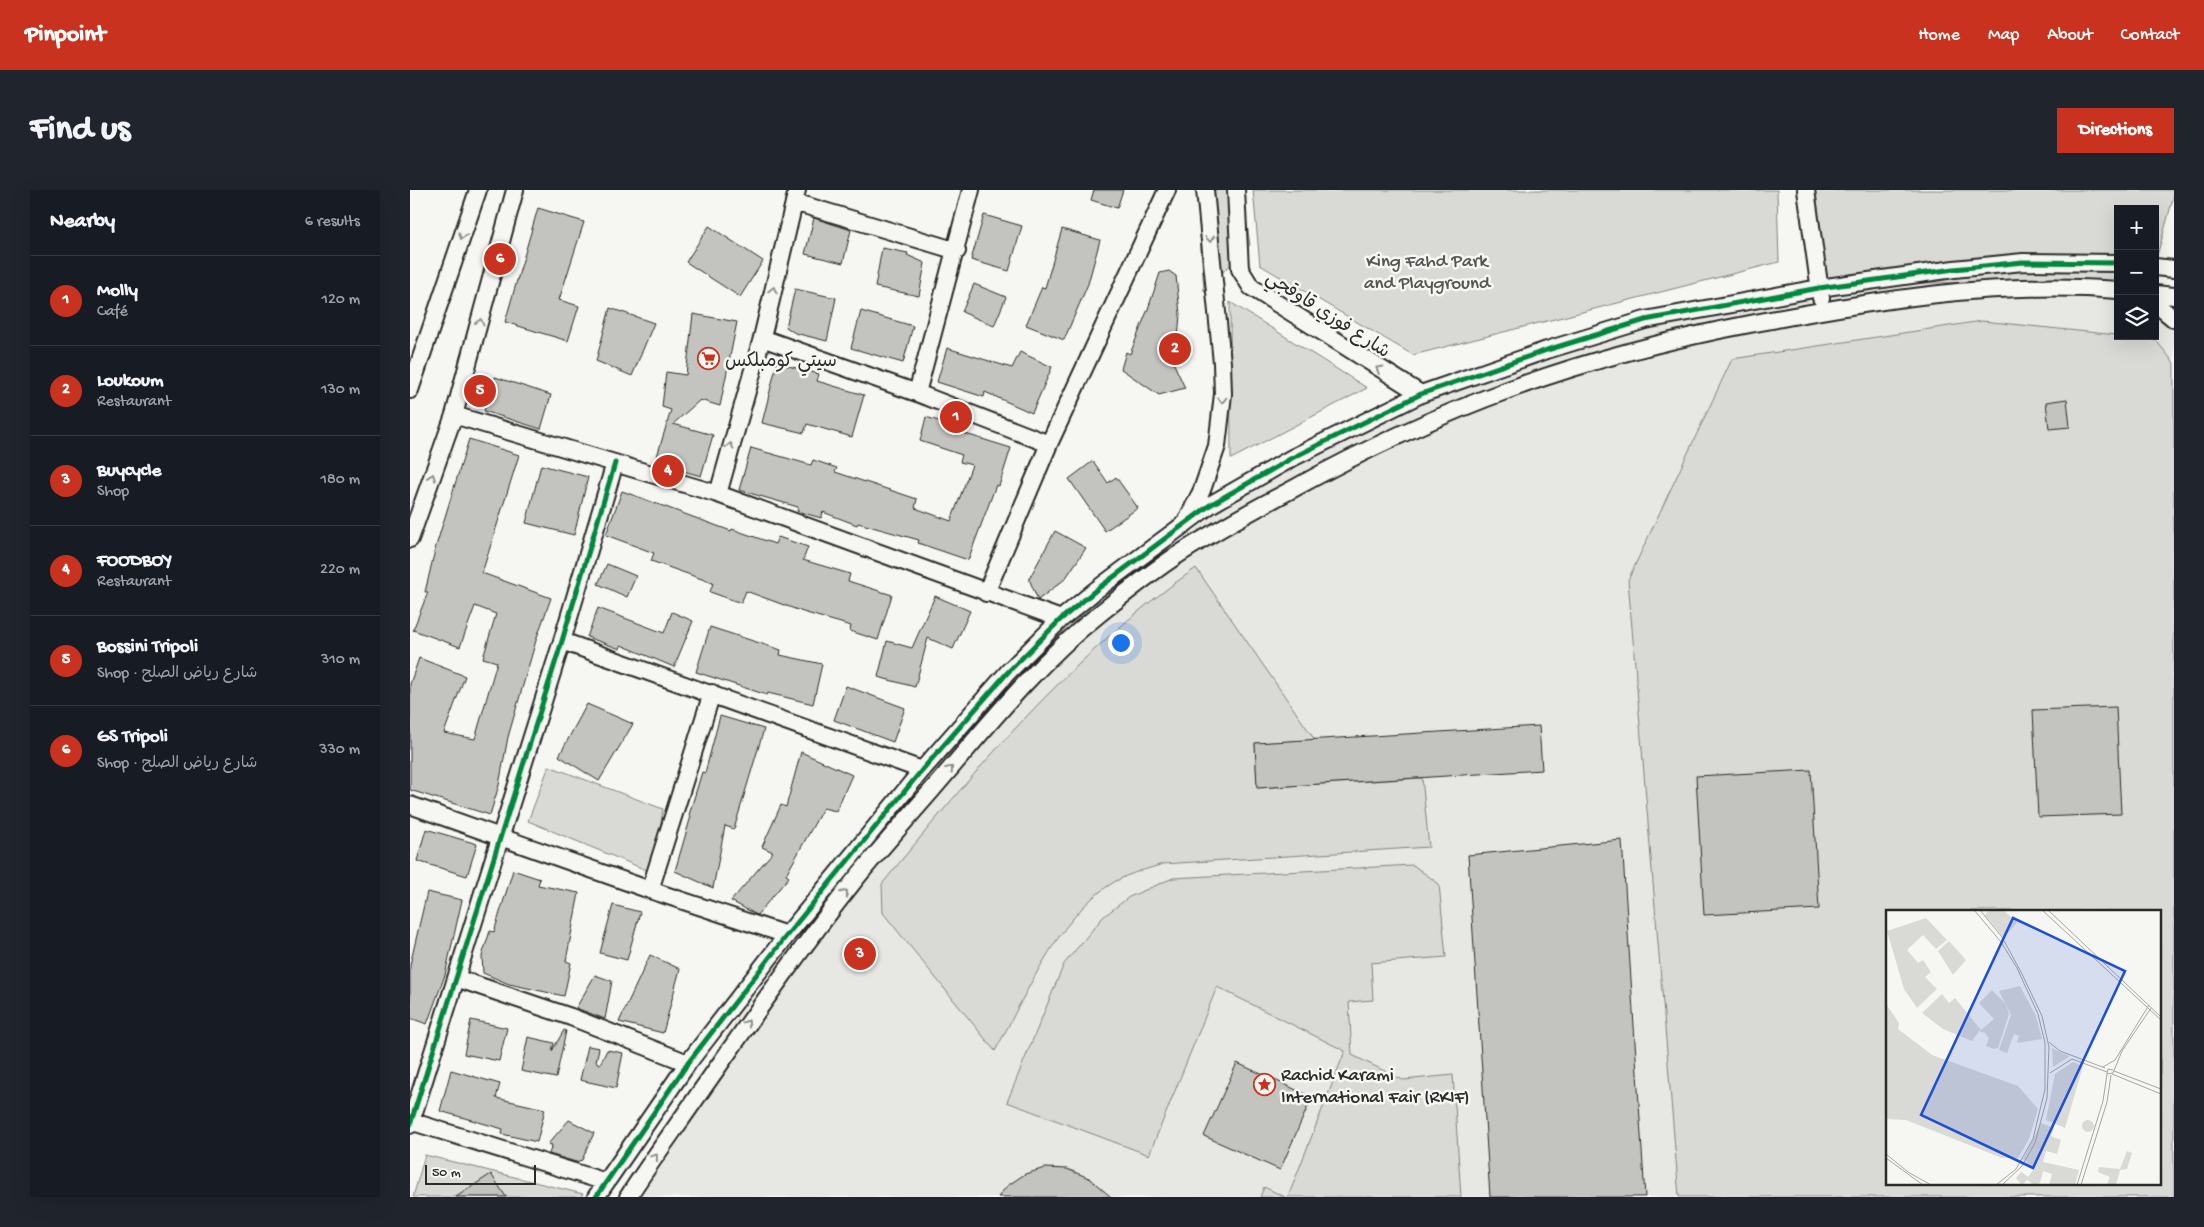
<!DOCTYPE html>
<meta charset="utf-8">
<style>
:root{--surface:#171b24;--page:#20242c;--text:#f1f3f6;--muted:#9ea1a6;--line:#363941;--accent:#c8321e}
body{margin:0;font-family:"Gochi Hand","Playpen Sans Arabic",sans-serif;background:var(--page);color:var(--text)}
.controls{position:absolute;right:15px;top:15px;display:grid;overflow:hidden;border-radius:0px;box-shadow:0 5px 20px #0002}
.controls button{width:45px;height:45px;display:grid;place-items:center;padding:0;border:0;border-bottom:1px solid var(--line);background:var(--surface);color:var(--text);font:25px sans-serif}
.scale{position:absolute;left:15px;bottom:12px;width:111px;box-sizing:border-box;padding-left:5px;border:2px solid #2b2b2b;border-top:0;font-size:14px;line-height:18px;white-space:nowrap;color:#2b2b2b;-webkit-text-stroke:4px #f6f6f2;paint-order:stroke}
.you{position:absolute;left:710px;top:452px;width:18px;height:18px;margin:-12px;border:4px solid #fff;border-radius:50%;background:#1a73e8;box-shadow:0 0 0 8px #1a73e833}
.badge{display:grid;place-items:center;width:32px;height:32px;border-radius:50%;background:var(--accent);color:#fff;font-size:16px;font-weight:700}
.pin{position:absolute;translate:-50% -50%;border:2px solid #fff;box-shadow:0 1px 5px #0006}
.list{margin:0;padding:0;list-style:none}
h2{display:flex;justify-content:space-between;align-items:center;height:65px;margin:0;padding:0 20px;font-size:21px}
h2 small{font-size:16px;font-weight:400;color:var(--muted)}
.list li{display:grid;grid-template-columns:32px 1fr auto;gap:15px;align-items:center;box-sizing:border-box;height:90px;padding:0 20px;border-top:1px solid var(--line)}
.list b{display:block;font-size:19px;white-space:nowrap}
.list p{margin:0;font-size:16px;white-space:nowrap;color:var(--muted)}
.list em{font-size:16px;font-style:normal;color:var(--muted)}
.icon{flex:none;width:28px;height:28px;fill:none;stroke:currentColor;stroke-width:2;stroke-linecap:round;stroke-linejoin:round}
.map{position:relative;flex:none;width:1764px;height:1007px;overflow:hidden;border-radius:0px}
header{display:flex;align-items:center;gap:30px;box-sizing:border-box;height:70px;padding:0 25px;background:var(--accent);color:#fff}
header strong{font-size:24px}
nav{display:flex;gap:28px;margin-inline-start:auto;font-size:18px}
.intro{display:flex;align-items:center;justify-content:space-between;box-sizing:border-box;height:120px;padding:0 30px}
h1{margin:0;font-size:35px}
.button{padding:12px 22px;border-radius:0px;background:var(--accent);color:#fff;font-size:18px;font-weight:700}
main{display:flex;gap:30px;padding:0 30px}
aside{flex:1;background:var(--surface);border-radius:0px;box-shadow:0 5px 20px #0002}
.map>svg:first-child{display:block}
.built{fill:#e7e7e3;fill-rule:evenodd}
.green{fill:#d9d9d5;stroke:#828280;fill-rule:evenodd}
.building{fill:#c3c3c0;stroke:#2b2b2b}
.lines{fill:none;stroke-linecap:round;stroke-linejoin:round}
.minor-casing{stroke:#2b2b2b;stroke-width:20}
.minor{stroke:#f6f6f2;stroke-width:16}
.cycleway-casing{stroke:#f6f6f2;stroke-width:8}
.cycleway{stroke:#00873e;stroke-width:5}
.oneway{stroke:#90908e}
.labels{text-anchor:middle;stroke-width:5;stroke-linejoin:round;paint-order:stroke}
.park-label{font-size:19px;fill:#565656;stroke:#f6f6f2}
.street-label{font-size:19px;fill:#2b2b2b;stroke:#f6f6f2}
.poi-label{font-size:19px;fill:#2b2b2b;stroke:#f6f6f2;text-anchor:start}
.inset-road{fill:none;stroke:#a5a5a2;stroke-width:1}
.view{fill:#1d4ed8;fill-opacity:0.15;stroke:#1d4ed8;stroke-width:2.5}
.inset-edge{fill:none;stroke:#2b2b2b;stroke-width:2.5}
</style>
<header>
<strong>Pinpoint</strong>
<nav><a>Home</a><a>Map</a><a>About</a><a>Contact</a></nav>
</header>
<div class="intro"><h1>Find us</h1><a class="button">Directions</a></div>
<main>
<aside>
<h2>Nearby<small>6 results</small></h2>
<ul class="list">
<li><span class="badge">1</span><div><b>Molly</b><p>Café</p></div><em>120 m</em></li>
<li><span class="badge">2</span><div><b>Loukoum</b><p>Restaurant</p></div><em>130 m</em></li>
<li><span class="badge">3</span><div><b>Buycycle</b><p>Shop</p></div><em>180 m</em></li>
<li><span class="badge">4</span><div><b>FOODBOY</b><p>Restaurant</p></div><em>220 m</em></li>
<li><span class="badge">5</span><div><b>Bossini Tripoli</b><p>Shop · شارع رياض الصلح</p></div><em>310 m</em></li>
<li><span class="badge">6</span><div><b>GS Tripoli</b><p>Shop · شارع رياض الصلح</p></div><em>330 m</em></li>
</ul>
</aside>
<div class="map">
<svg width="1764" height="1007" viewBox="0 0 1764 1007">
<rect width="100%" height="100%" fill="#f6f6f2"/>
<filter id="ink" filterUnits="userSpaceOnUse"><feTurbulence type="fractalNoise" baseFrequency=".02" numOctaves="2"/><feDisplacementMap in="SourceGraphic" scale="10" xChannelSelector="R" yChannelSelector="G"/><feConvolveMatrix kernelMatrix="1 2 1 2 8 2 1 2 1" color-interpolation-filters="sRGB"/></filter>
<g filter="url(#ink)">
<path class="built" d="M1610,92L1708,99V146H1745V105L1764,108V1007H214L249,949L325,831L412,721L469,654L743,374L814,316L882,268L1120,161L1408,100L1509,93ZM1478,721H1750V993H1478Z"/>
<path class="green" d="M787,0H832L840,55L794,101Z
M843,0H1367L1369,72L1003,165L850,75Z
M1400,0H1764V5L1745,73V19H1708V99L1610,92L1509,93L1408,100Z
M820,112L957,198L821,269Z
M1572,131L1745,149L1764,173V1007H1269L1218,390L1322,169ZM1478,721H1750V993H1478Z
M786,378L905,550L845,553L847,598L1012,588L1019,657L753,674C741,678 728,681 716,686C653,713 617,804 585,861L473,723L472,694C566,579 663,463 786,378Z
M139,576L253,619L244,675L241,682L118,631Z
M1003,675L1029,694L1036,767L961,773L963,810L939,812L942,865L993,890L1043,885L1051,1007H878L935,861L807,797L739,965L597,912L654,774L693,727L719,707L763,688Z
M15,965L173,1004L171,1007H3Z
M854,997L875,1007H850Z"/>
<path class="building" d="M684,0H713L707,18L681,10Z
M128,18L174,32L149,110L169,116L158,151L95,132Z
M574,25L612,36L599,81L561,70Z
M404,28L441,40L433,73L395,64Z
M299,36L353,71L330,107L276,72Z
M652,39L690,50L678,94L654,150L616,135L632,97L635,98Z
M472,58L498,63L497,65L515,73L509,106L465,97Z
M759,81L766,86L770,124L767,161L757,159L775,198L749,205L711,179L716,162L720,164L738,119L750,83Z
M564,94L596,107L584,136L552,122Z
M385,99L426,108L417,151L385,143L376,137Z
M200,118L244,133L222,186L186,171Z
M451,121L503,136L493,173L441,158Z
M283,124L327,132L310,216L290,210L263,234L303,245L291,286L245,273L261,220L252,217L256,182L276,185Z
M537,158L602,178L610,162L642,177L622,223L575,202L574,207L527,192Z
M367,173L409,184L407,191L454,205L442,247L397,234L394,243L352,233Z
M85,187L141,205L131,239L74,221Z
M1657,209L1660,237L1639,239L1636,212Z
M516,227L547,237L546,241L601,258L589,296L586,295L558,370L508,353L509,350L448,333L447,335L413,322L411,328L387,321L388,317L329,300L341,258L401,275L403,270L427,278L425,282L507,309L505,318L541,331L562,275L550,272L552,265L510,251Z
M59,249L109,265L72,383L141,408L127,447L98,547L89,595L80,625L0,600V494L9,468L55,486L34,543L65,549L87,472L73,468L86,424L65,416L50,457L3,440L18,402H15L26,356Z
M683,271L698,293L706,287L728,318L695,341L659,289Z
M131,275L178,287L164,345L116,333Z
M212,301L321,341L322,339L365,354L368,347L398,357L393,370L440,384L438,391L482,405L468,450L440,441L441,436L393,422L336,401L331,413L300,402L303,393L241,371L244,363L196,345Z
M645,341L676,358L655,389L628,410L619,389Z
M197,374L226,386L217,407L188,394Z
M525,406L560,421L543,459L518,448L505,497L468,487L477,451L502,458Z
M188,418L254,443L262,422L283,431L264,477L211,455L210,459L177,447Z
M300,437L371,460L370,465L412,474L403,514L358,503L357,505L286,482Z
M436,496L495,518L483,552L424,530Z
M177,514L223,534L189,591L149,566Z
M1706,517L1711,624L1628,627L1623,520Z
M310,526L354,539L324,639L315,636L303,698L265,681L281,626L279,625L292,582L295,583Z
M1129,536L1132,580L847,598L845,553Z
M391,562L442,585L426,621L413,618L376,685L379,687L347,725L321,711L363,662L352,657L371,615L376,617Z
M1401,580L1409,719L1294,725L1286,586Z
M16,639L67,654L57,686L7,671Z
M1212,650L1235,1007H1080L1058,665Z
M103,680L130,689L128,695L169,703L156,771L161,773L154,806L99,794L73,783L72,766L80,741L84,742Z
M17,702L52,710L35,785L17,834L0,828V775Z
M203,715L230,722L217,770L190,763Z
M240,765L270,779L253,843L209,832Z
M185,785L202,791L195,829L166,818Z
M61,830L97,838L89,871L54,864Z
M154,840L156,841L146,888L111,881L118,847L144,853L142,861Z
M178,856L189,858L186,872L190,874L197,860L213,863L206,898L170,890Z
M827,873L902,907L870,980L794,946Z
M41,880L90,894L86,908L135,919L127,952L92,944L93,939L30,921Z
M159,930L184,943L172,970L166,972L139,964L142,955L138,954Z
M635,978L657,979L679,988L701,1007H588L597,996L615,984Z
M81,984L96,1007H46Z"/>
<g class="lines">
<defs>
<path id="minor" d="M826,0L830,79L841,97L1011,204
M1396,0L1411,108
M384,12L547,61
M1745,77L1764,79
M1745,104L1764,106
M1745,113L1764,129
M352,148L507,203L639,254
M0,200L68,0
M507,203L561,0
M44,225L308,304L651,429
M308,304L352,148L387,0
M778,328L792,300L807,256L813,204L812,173L795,0
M0,349L44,225L105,0
M576,403L639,254L757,0
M152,451L512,580
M0,615L240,700L377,745
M240,700L302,503
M46,788L161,827L278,873
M0,931L196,992
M0,935L152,451L205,273
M186,1007L278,873L377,745L512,580L598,482L651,429L686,400L800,315L882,268L1011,204L1137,160L1235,130L1409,98L1544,79L1613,72L1708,73
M218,1007C241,971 267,936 291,901C341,830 390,759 444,691C469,660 496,630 522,600C574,540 625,475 688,425C714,404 741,382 769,364C805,341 843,320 881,300C1031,217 1172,166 1340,134C1460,111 1585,90 1708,100"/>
</defs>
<use href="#minor" class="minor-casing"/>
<use href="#minor" class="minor"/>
<defs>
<path id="cycleway" d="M0,935L152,451L205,273
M186,1007L278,873L377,745L512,580L598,482L651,429L686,400L800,315L882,268L1011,204L1137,160L1235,130L1409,98L1544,79L1613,72L1708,73"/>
</defs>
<use href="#cycleway" class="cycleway-casing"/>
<use href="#cycleway" class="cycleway"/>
</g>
<defs><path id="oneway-chevron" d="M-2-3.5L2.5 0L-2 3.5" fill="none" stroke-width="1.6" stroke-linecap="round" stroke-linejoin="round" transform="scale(1.25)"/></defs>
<g class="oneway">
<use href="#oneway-chevron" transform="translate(52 46) rotate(109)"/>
<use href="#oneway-chevron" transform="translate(800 49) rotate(85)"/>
<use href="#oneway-chevron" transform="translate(363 100) rotate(-77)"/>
<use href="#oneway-chevron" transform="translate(70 132) rotate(-75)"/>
<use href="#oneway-chevron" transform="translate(969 179) rotate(-149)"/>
<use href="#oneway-chevron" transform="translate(812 210) rotate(92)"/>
<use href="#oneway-chevron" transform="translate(320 256) rotate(-75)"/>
<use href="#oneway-chevron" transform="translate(22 287) rotate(-70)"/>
<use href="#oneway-chevron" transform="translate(540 579) rotate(-49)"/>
<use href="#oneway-chevron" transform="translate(435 703) rotate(-52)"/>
<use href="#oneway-chevron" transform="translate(337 833) rotate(-54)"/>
<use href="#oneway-chevron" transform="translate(245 967) rotate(-53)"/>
</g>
</g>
<defs>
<symbol id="supermarket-ring" viewBox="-11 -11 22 22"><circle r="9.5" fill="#f6f6f2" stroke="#c8321e" stroke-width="1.5"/><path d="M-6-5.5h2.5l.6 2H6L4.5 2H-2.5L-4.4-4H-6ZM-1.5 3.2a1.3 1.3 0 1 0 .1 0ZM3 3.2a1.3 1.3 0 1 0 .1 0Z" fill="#c8321e"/></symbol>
<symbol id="sight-ring" viewBox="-11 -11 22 22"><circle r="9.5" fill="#f6f6f2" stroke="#c8321e" stroke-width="1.5"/><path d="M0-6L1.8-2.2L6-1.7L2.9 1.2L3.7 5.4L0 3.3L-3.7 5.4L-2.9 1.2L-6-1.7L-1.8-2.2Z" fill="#c8321e"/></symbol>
</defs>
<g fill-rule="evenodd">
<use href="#supermarket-ring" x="286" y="156" width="25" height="25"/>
<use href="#sight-ring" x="842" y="882" width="25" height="25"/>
</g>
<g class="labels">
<g class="park-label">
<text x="1017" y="76">King Fahd Park<tspan x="1017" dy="22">and Playground</tspan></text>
</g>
<g class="street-label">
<text transform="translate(919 123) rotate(33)" y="7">شارع فوزي قاوقجي</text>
</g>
<g class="poi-label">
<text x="315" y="176">سيتي كومبلكس</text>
<text x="871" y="890">Rachid Karami<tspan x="871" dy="22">International Fair (RKIF)</tspan></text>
</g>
</g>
<g transform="translate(1476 720)">
<rect width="275" height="275" fill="#f6f6f2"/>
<path d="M103,0H117L131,12L118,28L99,5ZM40,8L61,30L50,39L37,25L21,40L32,53L37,50L45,62L39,67L51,79L31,98L18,79L1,21ZM63,31L80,50L67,65L52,41ZM134,76L150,106L156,129L131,133L133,126L128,124L121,143L113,140L125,105L113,81ZM106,80L119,93L123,104L112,138L108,139L100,136L103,128L99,123L93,121L86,131L57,119L36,103L56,84L63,93L69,88L95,120L108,109L93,93ZM0,94L13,113L12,119L46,145L132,176L152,199L143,229L132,248H116L20,210L0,209ZM166,138L176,143L184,146L167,157ZM187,152L197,156L179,218L160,210L169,164ZM196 216a6 6 0 1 1 12 0a6 6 0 1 1-12 0ZM155,213L168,218L165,226L175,230L171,244L160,241L157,252L193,260L189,275H163L166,264L157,261L154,273L149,275L141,270L136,275L130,268L135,262L142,267L148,259L137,249ZM241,241L246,243L241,259L234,260L230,275H221L224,267L212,262L213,257L234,259Z" fill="#d9d9d5"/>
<path class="inset-road" d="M88,0L115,32L131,58L152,104L159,133V179L147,229L130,259L110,275M94,0L116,27L136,64L156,106L163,137L161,188L149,233L136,256L116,275M156,0L275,110M162,0L275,107M163,132L174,141L219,158M217,157L229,150L263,95M227,160L222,159L221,164L227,163L236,141L265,98M228,161L275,179M164,163L186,149L221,162M226,164L275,184M0,244L22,262L45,275M0,248L37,275M191,275L217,191L221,164M195,275L221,192L225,165"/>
<path class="view" d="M127,8L239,61L147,258L35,205Z"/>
<rect width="275" height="275" class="inset-edge"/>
</g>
</svg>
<div class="controls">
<button>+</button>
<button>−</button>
<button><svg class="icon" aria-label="layers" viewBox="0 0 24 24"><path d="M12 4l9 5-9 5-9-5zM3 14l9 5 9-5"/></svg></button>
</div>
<div class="scale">50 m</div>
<div class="you"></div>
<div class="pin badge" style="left:546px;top:227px">1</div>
<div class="pin badge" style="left:765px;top:159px">2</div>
<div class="pin badge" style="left:450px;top:764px">3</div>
<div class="pin badge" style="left:258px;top:281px">4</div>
<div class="pin badge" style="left:70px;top:201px">5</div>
<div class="pin badge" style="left:90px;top:69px">6</div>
</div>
</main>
